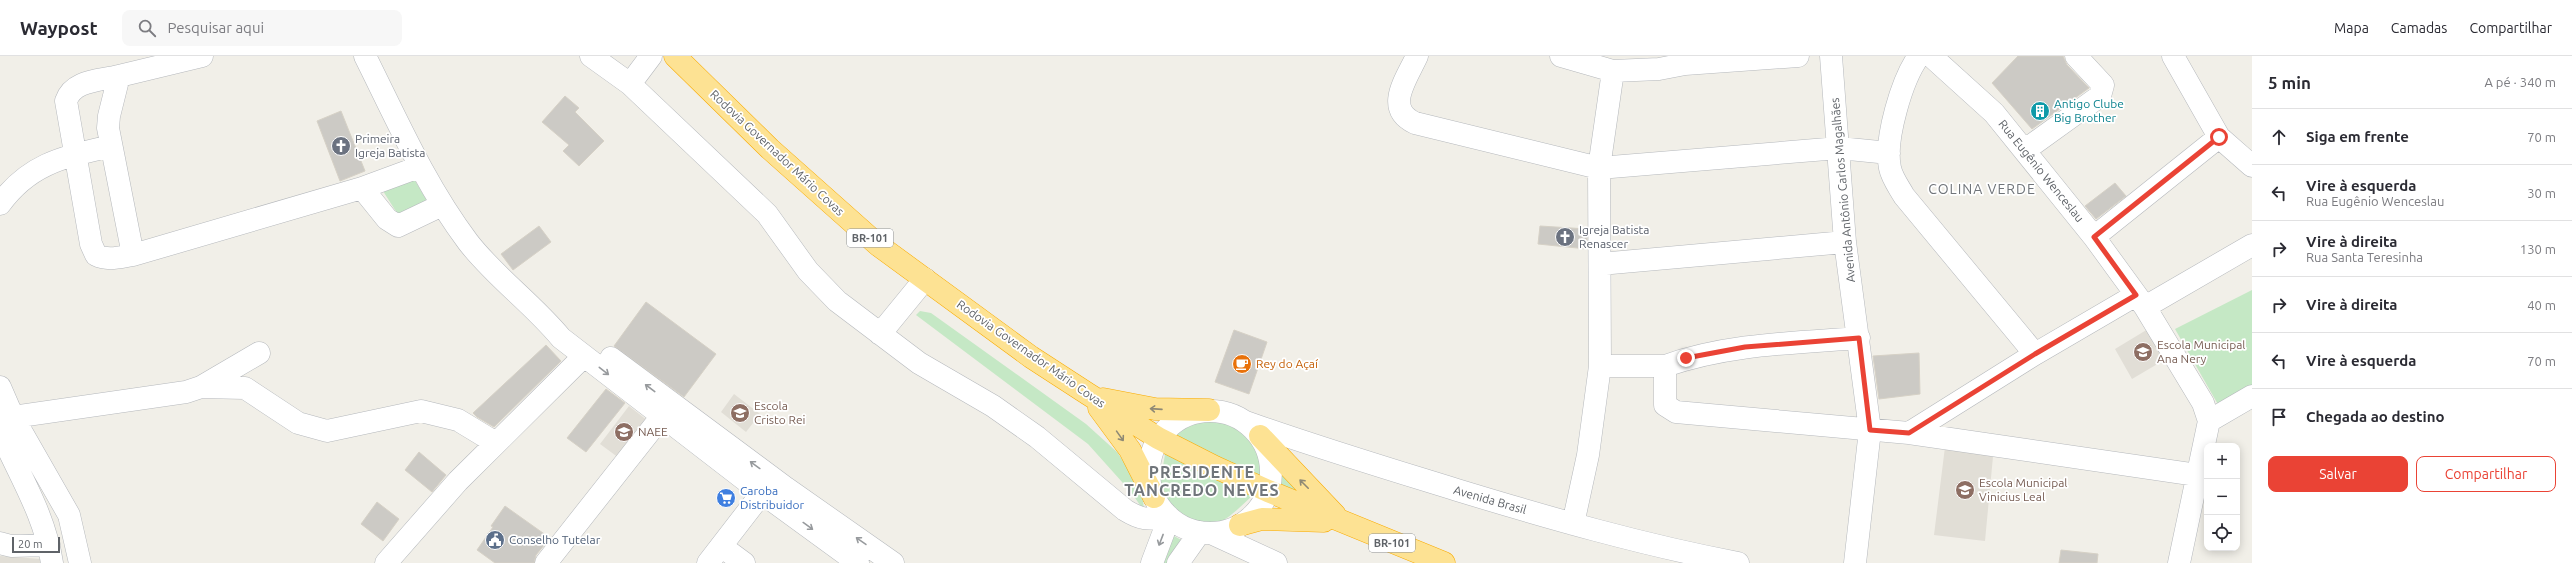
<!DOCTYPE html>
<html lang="pt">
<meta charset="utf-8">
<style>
:root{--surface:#fff;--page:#f7f7f7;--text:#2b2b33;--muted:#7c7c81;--line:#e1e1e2;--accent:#ea4335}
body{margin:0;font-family:Ubuntu,sans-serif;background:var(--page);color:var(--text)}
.controls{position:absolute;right:12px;bottom:12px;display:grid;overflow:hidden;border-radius:8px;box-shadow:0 2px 10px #0003}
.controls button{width:36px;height:36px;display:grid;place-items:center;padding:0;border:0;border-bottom:1px solid var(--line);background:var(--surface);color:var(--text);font:20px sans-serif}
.scale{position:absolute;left:12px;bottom:10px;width:48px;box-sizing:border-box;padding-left:4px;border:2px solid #5f6368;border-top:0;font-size:11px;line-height:14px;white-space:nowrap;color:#5f6368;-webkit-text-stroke:3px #fff;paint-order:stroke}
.stop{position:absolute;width:12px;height:12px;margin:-9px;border:3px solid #ea4335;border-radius:50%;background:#fff}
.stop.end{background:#ea4335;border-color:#fff;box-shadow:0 1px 4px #0008}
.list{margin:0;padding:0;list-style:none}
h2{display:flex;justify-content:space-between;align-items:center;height:52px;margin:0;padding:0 16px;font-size:17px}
h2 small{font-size:13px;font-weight:400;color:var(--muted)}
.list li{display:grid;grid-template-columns:26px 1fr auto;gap:12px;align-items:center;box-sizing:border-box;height:56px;padding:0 16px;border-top:1px solid var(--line)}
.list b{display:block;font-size:15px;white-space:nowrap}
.list p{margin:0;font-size:13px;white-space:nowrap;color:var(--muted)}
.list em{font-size:13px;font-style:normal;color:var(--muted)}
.actions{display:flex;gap:8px;padding:12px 16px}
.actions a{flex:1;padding:9px 0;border:1px solid var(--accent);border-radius:8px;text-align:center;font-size:14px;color:var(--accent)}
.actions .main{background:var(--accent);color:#fff}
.icon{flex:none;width:22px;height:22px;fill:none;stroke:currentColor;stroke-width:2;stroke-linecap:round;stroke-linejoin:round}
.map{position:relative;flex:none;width:2252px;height:507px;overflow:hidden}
header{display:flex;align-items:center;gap:24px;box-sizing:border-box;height:56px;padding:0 20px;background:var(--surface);border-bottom:1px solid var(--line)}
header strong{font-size:19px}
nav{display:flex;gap:22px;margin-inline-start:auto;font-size:14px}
.search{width:280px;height:36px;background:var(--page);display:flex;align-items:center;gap:10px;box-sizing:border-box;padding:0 14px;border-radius:8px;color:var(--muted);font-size:15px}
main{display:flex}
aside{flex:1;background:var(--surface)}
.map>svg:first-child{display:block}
.education{fill:#e1ded6}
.green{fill:#c5e8c5}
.building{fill:#cccac5;stroke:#d6d1c6}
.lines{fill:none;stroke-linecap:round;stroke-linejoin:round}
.minor-casing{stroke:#b5b8bc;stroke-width:23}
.highway-casing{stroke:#f9ab00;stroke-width:23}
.minor{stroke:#fff;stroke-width:22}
.highway{stroke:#fde293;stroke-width:22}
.oneway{stroke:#979a9d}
.oneway2{stroke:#8e8975}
.route{stroke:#ea4335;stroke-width:5}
.labels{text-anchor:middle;stroke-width:3.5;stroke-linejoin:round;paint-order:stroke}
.shield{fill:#fff;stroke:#8f9295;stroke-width:1}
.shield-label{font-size:11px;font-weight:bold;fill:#5f6368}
.culture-label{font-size:12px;fill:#0d838f;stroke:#fff;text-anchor:start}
.worship-label{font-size:12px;fill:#5b616d;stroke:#fff;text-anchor:start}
.street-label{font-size:12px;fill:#5f6368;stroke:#fff}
.education-label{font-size:12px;fill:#785e54;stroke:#fff;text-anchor:start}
.food-label{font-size:12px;fill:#c56008;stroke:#fff;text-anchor:start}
.shop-label{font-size:12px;fill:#366cbe;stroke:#fff;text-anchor:start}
.service-label{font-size:12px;fill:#4e5e75;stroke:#fff;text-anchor:start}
.quarter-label{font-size:14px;letter-spacing:1px;fill:#70757a;stroke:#fff}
.district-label{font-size:16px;font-weight:bold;letter-spacing:1px;fill:#70757a;stroke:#fff}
</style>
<header>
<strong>Waypost</strong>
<div class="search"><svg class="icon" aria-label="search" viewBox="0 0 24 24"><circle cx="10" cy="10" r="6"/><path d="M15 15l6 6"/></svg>Pesquisar aqui</div>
<nav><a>Mapa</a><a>Camadas</a><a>Compartilhar</a></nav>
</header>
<main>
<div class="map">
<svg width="2252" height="507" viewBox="0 0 2252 507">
<rect width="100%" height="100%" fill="#f1efe8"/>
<path class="education" d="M2153,270L2171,300L2132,323L2115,293Z
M734,338L760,358L746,376L721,356Z
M629,350L648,365L619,402L600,388Z
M1946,383L1994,390L1985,485L1934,479Z
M0,500L41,503L40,507H0Z"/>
<path class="green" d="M411,118L429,148L402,165L383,135Z
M2252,234V334L2220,352L2175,273Z
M920,255L931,257L1086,368L1117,396L1142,433L1144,455L1131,436L1088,388L916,259Z
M1212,359C1235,364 1263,376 1264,403C1264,409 1261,416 1260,422L1174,381L1182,370Z
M1165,397L1252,440C1240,451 1228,464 1212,470C1190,478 1163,452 1161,431C1160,421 1164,408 1165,397Z
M1280,414L1300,439L1278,430L1277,421Z
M1174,480L1185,486L1173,507H1159Z"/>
<path class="building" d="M2018,0H2063L2067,9L2089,32L2032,73L1992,27Z
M565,40L579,52L575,56L604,85L579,110L563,95L569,89L542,66Z
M341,55L365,115L340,125L317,65Z
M2115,127L2126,140L2096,163L2085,150Z
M539,170L551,186L513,214L501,198Z
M1540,170L1587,173V193L1538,188Z
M646,246L716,298L684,341L614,290Z
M1234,274L1267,286L1249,338L1215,326Z
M546,289L561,305L494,371L477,361L473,357Z
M1919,297L1920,338L1879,343L1873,300Z
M606,333L625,347L586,396L567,382Z
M419,396L446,419L432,436L405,414Z
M377,446L399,463L383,485L361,468Z
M505,450L550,482L536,499L534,507H495L477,494L493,471L491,470Z
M2061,494L2098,498L2097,507H2059Z"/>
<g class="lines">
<defs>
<path id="minor" d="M365,0C397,64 425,129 468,186C495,221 532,247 561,282L762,437L858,507
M591,0L630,28L651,0
M1417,0C1406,24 1384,52 1415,67L1599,112L1839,92L1889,97
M1561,0L1613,15L1659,13L1685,8
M1688,0L1685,8L1798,0
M1831,0L1845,186L1870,374L1855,507
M1919,0C1902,23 1884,84 1890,112C1892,122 1899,131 1904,140L2035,298
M1931,0L1994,57L2094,181L2145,251L2203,347L2209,365L2179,507
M2173,0L2219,81L2252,110
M119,20L202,0
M630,28L767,158L808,215L837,245L919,307L993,350L1037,381L1125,454C1138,462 1150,467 1165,457
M2025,94L2100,40L2103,29L2076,0
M419,111L362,132L387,163L398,170L442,149
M0,148C30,107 64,101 111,90
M2094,181L2219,81
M133,199L108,72L109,60L119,20C99,25 73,24 66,45L91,188L96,199C108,205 120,201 133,199L362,132
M1600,208L1845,186
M2145,251L2252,189
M880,278L925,223
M1859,282C1793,287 1727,288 1665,310V349L1676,356L1909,377L2035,298L2136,239
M611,302L786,432L893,507
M1600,310H1665
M0,331L13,361L69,459L80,507
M201,331L245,332L298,367L327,375L421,355L458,364L496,387
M1149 416a61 61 0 1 1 122 0a61 61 0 1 1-122 0Z
M2209,365L2252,340
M1246,366C1316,391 1386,412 1457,434C1549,462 1643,489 1738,507
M0,370L13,361L186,336L201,331L259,297
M0,375C19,419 45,459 52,507
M1909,377L2197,419
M1573,468L1588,399L1600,310L1599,112L1613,15
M1211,477L1276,507
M0,487L11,490L49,489
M721,490L744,507
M386,507L458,425L584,300
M546,507L662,360
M708,507L762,437
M1152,507L1169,462
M1178,507L1200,476"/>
<path id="highway" d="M675,0L770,93L878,189L1031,301L1088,338L1158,382L1215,411L1268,435L1444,507
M1103,343L1155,353L1209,354
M1099,352L1130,394L1154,441
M1260,380L1335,459
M1240,469L1262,463L1324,465"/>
</defs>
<use href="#minor" class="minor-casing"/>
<use href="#highway" class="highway-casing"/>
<use href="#minor" class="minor"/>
<use href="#highway" class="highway"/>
</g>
<defs><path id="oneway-shaft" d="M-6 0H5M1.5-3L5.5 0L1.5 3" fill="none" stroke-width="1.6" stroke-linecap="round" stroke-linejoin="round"/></defs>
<g class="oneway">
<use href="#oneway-shaft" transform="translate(604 315) rotate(38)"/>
<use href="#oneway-shaft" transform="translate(650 332) rotate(-143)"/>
<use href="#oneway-shaft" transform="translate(755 409) rotate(-144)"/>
<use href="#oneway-shaft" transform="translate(808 470) rotate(36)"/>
<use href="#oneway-shaft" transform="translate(1161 484) rotate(111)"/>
<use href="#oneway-shaft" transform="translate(861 485) rotate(-145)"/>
</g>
<g class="oneway2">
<use href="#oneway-shaft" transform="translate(1156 353) rotate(-176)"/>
<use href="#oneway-shaft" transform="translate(1120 380) rotate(55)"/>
<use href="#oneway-shaft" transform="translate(1304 428) rotate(-135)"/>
</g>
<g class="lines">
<path class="route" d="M1686,302L1745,291L1859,282L1870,374L1909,377L2035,298L2136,239L2094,181L2219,81"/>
</g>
<defs>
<symbol id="building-disc" viewBox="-11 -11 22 22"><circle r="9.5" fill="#0f9aa8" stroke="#fff"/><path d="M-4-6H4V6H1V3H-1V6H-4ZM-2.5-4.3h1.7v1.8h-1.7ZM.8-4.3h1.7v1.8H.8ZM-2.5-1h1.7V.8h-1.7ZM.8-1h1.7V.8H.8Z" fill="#fff"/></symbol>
<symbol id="church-disc" viewBox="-11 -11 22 22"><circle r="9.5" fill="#6b7280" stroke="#fff"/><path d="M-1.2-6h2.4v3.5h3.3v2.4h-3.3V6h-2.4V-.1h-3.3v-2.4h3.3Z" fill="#fff"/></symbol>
<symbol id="school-disc" viewBox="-11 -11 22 22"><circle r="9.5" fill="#8d6e63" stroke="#fff"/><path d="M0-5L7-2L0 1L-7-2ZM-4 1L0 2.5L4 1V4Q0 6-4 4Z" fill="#fff"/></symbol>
<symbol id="cafe-disc" viewBox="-11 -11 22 22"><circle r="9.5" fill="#e8710a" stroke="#fff"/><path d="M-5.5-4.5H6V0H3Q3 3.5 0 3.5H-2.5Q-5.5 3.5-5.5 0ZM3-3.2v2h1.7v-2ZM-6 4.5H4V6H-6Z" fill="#fff"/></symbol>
<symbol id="supermarket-disc" viewBox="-11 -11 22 22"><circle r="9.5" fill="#3f7fe0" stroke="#fff"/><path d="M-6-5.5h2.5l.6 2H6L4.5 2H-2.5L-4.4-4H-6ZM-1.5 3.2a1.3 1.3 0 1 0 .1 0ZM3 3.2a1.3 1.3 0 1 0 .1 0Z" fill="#fff"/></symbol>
<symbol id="civic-disc" viewBox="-11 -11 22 22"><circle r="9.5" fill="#5c6f8a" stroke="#fff"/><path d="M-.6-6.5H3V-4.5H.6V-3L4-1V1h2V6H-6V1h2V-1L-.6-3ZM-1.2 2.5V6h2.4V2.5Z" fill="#fff"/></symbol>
</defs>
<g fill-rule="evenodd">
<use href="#building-disc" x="2029" y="44" width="22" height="22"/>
<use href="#church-disc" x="330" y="79" width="22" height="22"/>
<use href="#church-disc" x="1554" y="170" width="22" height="22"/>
<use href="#school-disc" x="2132" y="285" width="22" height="22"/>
<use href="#cafe-disc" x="1231" y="297" width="22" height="22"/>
<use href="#school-disc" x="729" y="346" width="22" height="22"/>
<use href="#school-disc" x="613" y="365" width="22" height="22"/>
<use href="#school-disc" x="1954" y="423" width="22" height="22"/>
<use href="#supermarket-disc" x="715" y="431" width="22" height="22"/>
<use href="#civic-disc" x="484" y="473" width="22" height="22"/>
</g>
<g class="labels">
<g class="shield">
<rect x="847" y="173" width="46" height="18" rx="3"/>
<rect x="1369" y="478" width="46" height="18" rx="3"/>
</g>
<g class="shield-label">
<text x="870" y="186">BR-101</text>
<text x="1392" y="491">BR-101</text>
</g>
<g class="culture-label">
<text x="2054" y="52">Antigo Clube<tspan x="2054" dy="14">Big Brother</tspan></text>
</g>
<g class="worship-label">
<text x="355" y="87">Primeira<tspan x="355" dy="14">Igreja Batista</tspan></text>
<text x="1579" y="178">Igreja Batista<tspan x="1579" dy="14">Renascer</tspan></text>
</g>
<g class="street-label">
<text transform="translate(777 97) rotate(43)" y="4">Rodovia Governador Mário Covas</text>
<text transform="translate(2041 115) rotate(51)" y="4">Rua Eugênio Wenceslau</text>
<text transform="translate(1843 134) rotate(-95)" y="4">Avenida Antônio Carlos Magalhães</text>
<text transform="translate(1031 298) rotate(35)" y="4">Rodovia Governador Mário Covas</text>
<text transform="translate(1490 444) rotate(16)" y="4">Avenida Brasil</text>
</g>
<g class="education-label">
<text x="2157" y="293">Escola Municipal<tspan x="2157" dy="14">Ana Nery</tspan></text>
<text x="754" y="354">Escola<tspan x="754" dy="14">Cristo Rei</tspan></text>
<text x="638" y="380">NAEE</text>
<text x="1979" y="431">Escola Municipal<tspan x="1979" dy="14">Vinicius Leal</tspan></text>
</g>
<g class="food-label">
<text x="1256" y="312">Rey do Açaí</text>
</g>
<g class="shop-label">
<text x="740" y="439">Caroba<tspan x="740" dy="14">Distribuidor</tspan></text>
</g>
<g class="service-label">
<text x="509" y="488">Conselho Tutelar</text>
</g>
<g class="quarter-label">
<text x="1982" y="138">COLINA VERDE</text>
</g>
<g class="district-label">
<text x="1202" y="422">PRESIDENTE<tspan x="1202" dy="18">TANCREDO NEVES</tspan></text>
</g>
</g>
</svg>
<div class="controls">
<button>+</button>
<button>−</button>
<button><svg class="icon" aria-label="locate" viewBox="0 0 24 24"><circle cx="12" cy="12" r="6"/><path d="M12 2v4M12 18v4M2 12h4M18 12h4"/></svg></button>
</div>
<div class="scale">20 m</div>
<div class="stop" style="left:2219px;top:81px"></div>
<div class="stop end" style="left:1686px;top:302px"></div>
</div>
<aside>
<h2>5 min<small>A pé · 340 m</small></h2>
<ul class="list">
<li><svg class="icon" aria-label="ahead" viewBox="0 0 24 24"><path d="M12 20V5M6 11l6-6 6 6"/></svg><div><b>Siga em frente</b></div><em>70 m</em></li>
<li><svg class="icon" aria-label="left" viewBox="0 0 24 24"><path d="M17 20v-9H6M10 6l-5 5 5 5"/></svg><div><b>Vire à esquerda</b><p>Rua Eugênio Wenceslau</p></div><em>30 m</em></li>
<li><svg class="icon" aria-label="right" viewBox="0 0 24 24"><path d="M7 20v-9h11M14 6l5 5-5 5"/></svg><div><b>Vire à direita</b><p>Rua Santa Teresinha</p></div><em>130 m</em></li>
<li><svg class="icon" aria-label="right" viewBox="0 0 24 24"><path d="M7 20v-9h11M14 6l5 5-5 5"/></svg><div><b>Vire à direita</b></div><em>40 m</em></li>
<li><svg class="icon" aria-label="left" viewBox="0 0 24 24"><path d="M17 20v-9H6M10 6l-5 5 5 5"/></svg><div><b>Vire à esquerda</b></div><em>70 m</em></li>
<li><svg class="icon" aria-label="arrive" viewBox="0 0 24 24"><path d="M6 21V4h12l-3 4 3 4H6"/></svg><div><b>Chegada ao destino</b></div></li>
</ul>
<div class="actions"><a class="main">Salvar</a><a>Compartilhar</a></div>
</aside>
</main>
